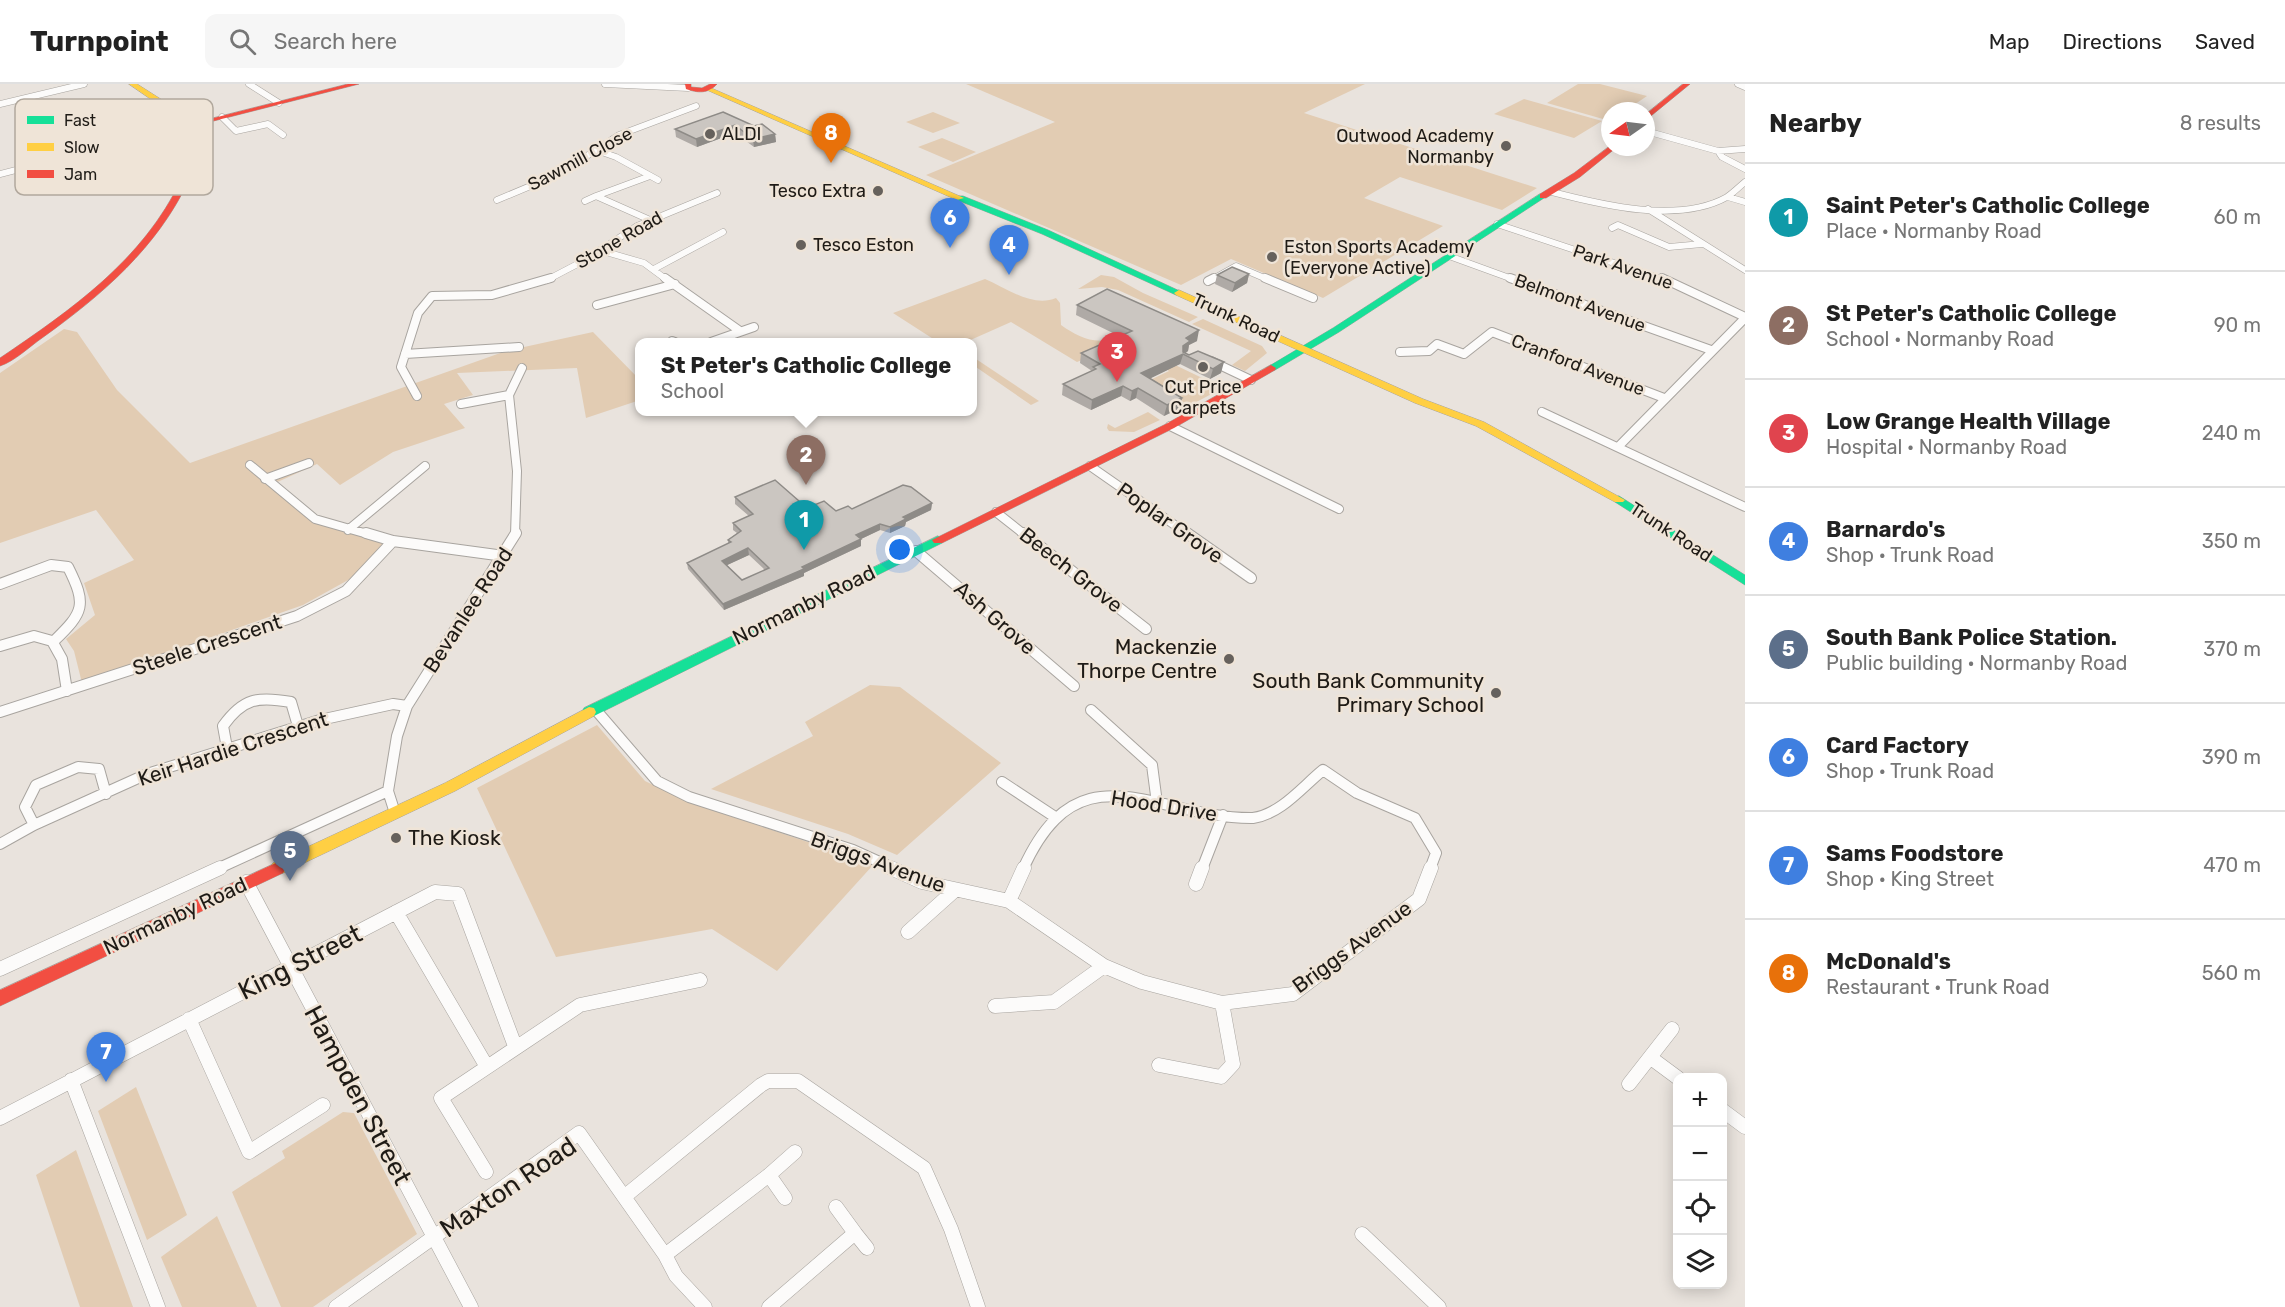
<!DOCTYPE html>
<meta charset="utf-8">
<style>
:root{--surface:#fff;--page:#f6f6f6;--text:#222;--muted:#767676;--line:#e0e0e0;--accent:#b45309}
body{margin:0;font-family:Rubik,sans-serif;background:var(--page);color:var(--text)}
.controls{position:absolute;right:18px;bottom:18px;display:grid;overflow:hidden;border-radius:12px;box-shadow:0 3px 15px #0003}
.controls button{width:54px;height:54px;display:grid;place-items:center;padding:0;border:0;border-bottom:2px solid var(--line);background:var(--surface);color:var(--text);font:30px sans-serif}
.compass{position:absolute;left:1601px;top:18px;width:54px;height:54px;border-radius:50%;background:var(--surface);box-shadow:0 3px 15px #0003;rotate:256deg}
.you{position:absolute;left:900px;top:466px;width:21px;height:21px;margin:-15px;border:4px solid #fff;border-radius:50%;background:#1a73e8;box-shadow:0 0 0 9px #1a73e833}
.badge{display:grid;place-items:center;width:39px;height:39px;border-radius:50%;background:var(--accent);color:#fff;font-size:20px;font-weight:700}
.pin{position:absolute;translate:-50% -50px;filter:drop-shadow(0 2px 3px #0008)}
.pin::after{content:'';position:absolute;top:32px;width:21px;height:18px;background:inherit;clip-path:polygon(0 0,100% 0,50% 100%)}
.popup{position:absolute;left:635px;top:254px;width:342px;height:78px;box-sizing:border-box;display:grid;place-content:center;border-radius:12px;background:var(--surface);filter:drop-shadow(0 2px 4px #0005);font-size:20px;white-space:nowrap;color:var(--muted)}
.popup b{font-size:22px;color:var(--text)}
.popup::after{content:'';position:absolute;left:50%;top:100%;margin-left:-12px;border:12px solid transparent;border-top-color:var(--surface)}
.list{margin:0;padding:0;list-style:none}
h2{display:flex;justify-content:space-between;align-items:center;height:78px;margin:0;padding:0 24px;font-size:26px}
h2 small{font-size:20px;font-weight:400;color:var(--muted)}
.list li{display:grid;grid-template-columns:39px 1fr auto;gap:18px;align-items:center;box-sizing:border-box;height:108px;padding:0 24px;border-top:2px solid var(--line)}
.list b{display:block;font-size:22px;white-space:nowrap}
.list p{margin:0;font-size:20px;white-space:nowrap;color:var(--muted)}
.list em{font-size:20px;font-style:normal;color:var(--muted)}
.icon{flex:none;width:33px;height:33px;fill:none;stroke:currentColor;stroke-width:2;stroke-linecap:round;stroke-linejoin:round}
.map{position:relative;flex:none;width:1745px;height:1223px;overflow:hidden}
header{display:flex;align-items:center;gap:36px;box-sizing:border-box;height:84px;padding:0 30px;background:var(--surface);border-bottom:2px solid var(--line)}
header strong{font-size:28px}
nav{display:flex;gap:33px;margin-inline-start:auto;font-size:21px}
.search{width:420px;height:54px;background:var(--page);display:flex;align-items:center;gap:15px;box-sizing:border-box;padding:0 21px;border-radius:12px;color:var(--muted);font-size:22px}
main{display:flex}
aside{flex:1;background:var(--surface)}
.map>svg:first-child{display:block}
.green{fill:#e2ccb3}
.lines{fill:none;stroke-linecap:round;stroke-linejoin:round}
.street-far3-casing{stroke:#a8a49f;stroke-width:7}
.street-far2-casing{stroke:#a8a49f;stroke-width:10}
.street-far1-casing{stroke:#a8a49f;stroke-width:12}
.street-casing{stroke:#a8a49f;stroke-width:15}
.fast-casing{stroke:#a8a49f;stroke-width:1}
.slow-casing{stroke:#a8a49f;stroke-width:1}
.jam-casing{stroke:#a8a49f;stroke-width:1}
.street-far3{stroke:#fcfbfa;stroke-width:6}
.street-far2{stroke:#fcfbfa;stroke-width:8}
.street-far1{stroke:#fcfbfa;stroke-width:10}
.street{stroke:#fcfbfa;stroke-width:14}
.fast{fill:#16e098;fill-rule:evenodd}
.slow{fill:#ffcf43;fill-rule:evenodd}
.jam{fill:#f24e42;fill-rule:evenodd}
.wall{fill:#afaaa6;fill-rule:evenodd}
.shaded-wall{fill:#8e8b87}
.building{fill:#cbc6c1;stroke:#8e8b87;stroke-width:1.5;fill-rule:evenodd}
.poi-dot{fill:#66615c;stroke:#efe4d7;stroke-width:2}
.labels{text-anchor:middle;stroke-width:5;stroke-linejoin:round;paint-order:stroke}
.far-poi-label{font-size:18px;fill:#1f1b16;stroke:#efe4d7;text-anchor:start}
.far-street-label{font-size:18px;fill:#1f1b16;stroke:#efe4d7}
.street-label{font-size:21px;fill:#1f1b16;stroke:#efe4d7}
.poi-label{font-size:21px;fill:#1f1b16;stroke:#efe4d7;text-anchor:end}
.near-street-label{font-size:26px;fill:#1f1b16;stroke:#efe4d7}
.key{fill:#efe4d7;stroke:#b1a89d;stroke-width:1.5}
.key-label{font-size:16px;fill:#1f1b16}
</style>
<header>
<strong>Turnpoint</strong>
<div class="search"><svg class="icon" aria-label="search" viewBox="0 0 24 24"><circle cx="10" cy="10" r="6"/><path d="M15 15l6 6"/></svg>Search here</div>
<nav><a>Map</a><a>Directions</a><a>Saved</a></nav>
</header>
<main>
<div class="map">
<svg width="1745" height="1223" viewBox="0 0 1745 1223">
<rect width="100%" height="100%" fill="#e9e3dd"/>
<path class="green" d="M966,0H1365L1304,29L1537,104L1502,126L1400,93L1364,114L1443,142L1323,214L1231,175L1181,201L926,91L1055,38Z
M1578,0H1600L1647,12L1625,27H1610V37L1547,19Z
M1524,15L1602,37L1574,54L1494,30Z
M933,28L960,39L933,49L906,38Z
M942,54L976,68L953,78L918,63Z
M1101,191L1114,193L1143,209L1198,233L1189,238L1118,206L1102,203L1078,205Z
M985,195C1006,204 1033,224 1056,214L1060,219L1061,241C1078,253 1096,262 1117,253L1223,304L1185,324L1156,306L1148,297L1169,287L1152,276L1107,266L1077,278L1011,238L966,258H938L893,229Z
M1203,235L1262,262L1267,269L1245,287L1232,281L1251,267L1192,240Z
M64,245L77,248L117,306L190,379L506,267L593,248L639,295L640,316L586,334L577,284L457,289L473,311L444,320L465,344L393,368L340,401L317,380L271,401L316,438L348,449L388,457L350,495L303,521L82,599L74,567L66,555L95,531L84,499L134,476L96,426L0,459V289Z
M972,273H973L1039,317L1031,321L973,281Z
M1148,328L1160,336L1134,348L1109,347L1107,344L1108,340L1115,344Z
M870,601L900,603L1001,679L897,771L848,750L711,705L813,652L805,638Z
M597,641L645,697L691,719L874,780L777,887L712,845L556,873L477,704Z
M136,1003L187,1131L147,1156L98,1027Z
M343,1028L354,1029L417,1150L313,1223H281L232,1108L285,1074L282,1067Z
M76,1066L133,1223H80L36,1091Z
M217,1132L257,1223H182L161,1173Z"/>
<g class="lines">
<defs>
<path id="street-far3" d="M249,0L279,19
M605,0L688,4
M1738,0L1745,3
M0,20L84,0
M222,33L236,47L268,40L283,51
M1646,47L1718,67L1745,65
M155,52L182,58
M596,66L616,73L658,96
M1718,67L1722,73L1745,85
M0,90L190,41
M650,92L596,112L650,136
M1552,108C1602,121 1679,140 1727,113C1733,109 1739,103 1745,98
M1728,113L1745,118
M497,116L559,90L619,51L696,22
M585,117L596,112
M1648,125L1745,186
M1497,140L1665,196
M1612,144L1618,141L1669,163L1702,160
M599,166L644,179L667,196
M1449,172L1515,196
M654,185L723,148
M547,196L587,175L637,142L717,109
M1211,196L1236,182L1269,196"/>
<path id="street-far2" d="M665,194L740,247
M1265,194L1313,214
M1510,194L1711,266
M1662,194L1745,233
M1208,197L1214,194
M597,221L675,200
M672,257L675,258
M711,258L754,243
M1400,268L1429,267L1437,260L1464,270L1492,248L1664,314
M405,270L519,263
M1211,277L1251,296
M417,312L401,283L418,229L432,212L492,211L551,194
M461,320L509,311
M1542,328L1745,423
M1170,342L1339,425
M1618,363L1745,234
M250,381L315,435L371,451
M1090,382L1189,451
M265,395L309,379
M996,428L1025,451
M348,446L425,382
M515,451L517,387L509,311L522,284"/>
<path id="street-far1" d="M366,449L393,457L504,472
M1023,449L1146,545
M1187,449L1251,494
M916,467L1074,602
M0,500L51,481L68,483C87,521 84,528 54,557
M0,562L34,552L52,557L62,575L67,607
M595,625L657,697L689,713L853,766L895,785
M1091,626L1152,681L1157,719
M0,628L297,532L346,507L393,457
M227,664L223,642C243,614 258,612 291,618L298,642
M1002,698L1055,733
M395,729L388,707L397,652L407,622L516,449
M34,741L25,723L36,701L78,683L99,685L106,710
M0,760L34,741L147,690L320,636L393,620L407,622
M217,785L388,707
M1023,785C1080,659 1155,735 1253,734C1281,730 1302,703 1323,686L1357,709L1415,734L1436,769L1430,785
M1202,785L1223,731"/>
<path id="street" d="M891,784L922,798L1009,817
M246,798L471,1223
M1196,800L1202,784
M1009,817L1104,882L1142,898L1222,919L1293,910L1419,815L1431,784
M1009,817L1024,784
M396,828L487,983
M908,848L955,806
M0,885L220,784
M995,922L1054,918L1104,882
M189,935L249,1068L323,1021
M1651,974L1678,994
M1159,981L1221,993L1233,980L1222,919
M71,996L158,1223
M1629,1000L1672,945
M1722,1026L1745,1043
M0,1034L435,808L458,810L515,962
M486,1088L441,1014L580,921L700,896
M769,1091L795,1068
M624,1113L761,1001L768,997H798L924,1084L951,1145L978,1223
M836,1123L855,1149
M1362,1150L1439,1223
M665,1171L676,1192L705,1223
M336,1223L579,1049L665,1171L769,1091L785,1114
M769,1223L855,1149L867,1164"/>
<path id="fast" d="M1540,110L1547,112L1339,248L1275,286L1271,287L1266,284L1333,244Z
M957,112H963L1048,146L1184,209L1176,211L1042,150L957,116Z
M1619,412L1745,491V501L1615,418L1613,416Z
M938,452L944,456L942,459L594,632L589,633L582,628L584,624Z"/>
<path id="slow" d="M129,0H137L181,28L198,46V50H192L175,32Z
M707,4H711L964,114L957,116L707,6Z
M1179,206L1423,315L1484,338L1625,416L1623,418H1615L1476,342L1415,319L1176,211L1174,209Z
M589,623L594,624L596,628L594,632L455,707L283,789L278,790L273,789L270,784L273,779L445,699Z"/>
<path id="jam" d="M348,0H359L190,43L186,41Z
M685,0H691V3L702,4L710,0H717C708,10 698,9 686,5Z
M1683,0H1690L1646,36V30Z
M165,35L172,37L150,54H144V50Z
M195,46L199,48C203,65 196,81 189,96C157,164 102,211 42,254C29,263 15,277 0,282V274C71,226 143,176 181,96C188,81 196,65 191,48Z
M1610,62L1617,63L1580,93L1546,114H1540V110L1574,89Z
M1271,281L1276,284L1275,286L1174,344L942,459H934L932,456L1166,340Z
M278,778L283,779L286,784L283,789L0,922V906Z"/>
</defs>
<use href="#street-far3" class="street-far3-casing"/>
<use href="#street-far2" class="street-far2-casing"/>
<use href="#street-far1" class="street-far1-casing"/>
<use href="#street" class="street-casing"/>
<use href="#fast" class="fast-casing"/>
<use href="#slow" class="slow-casing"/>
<use href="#jam" class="jam-casing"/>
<use href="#street-far3" class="street-far3"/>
<use href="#street-far2" class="street-far2"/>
<use href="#street-far1" class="street-far1"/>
<use href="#street" class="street"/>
<use href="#fast" class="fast"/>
<use href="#slow" class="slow"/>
<use href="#jam" class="jam"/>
</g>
<path class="wall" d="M723,28L754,42L775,50L776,58L754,63L735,49L697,63L676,53L675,45Z
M1249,190L1247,199L1232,208L1215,200L1217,191Z
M1077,221L1197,257L1189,261L1188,267L1185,269L1221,289L1210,295L1180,280L1150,294L1182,314L1180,324L1164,332L1136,314L1130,317L1121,312L1091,326L1062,311L1063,300L1092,287L1080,279L1081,269L1119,252L1076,231Z
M735,413L836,427L852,425L932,419L931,426L906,438L905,442L890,449L880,446L861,455V462L804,489V492L724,526L688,485L687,479L728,460V456L737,449L733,446V439L749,432L735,420ZM749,471L765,486L742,496L727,481Z"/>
<path class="shaded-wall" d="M735,41V49L697,63L696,55Z
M775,50L776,58L754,63L753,55Z
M1249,190L1247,199L1232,208L1235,199Z
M1199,246L1197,257L1189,261L1188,267L1183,271L1180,280L1139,300L1141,289L1183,262L1186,254Z
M1224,278L1221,289L1210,295L1213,285Z
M1123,302L1121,312L1091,326L1092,316Z
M1138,304L1136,314L1130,317L1132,307Z
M1182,314L1180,324L1164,332L1167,321Z
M932,419L931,426L906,438L905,442L890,449V443L903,433Z
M880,440V446L861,455V462L804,489V492L724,526L723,520L856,451Z
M748,464L749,471L723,483L722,477Z"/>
<path class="building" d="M723,28L754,42L762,40L775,50L753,55L735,41L696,55L675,45Z
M1232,183L1249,190L1235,199L1217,191Z
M1107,205L1199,246L1186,254L1190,257L1183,262V268L1189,271L1198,267L1224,278L1213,285L1183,270L1141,289L1182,314L1167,321L1138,304L1132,307L1123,302L1092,316L1063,300L1096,285L1093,283L1100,280L1081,269L1132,247L1077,221Z
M775,396L807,424L824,417L836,427L848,422L852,425L903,401L911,403L932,419L903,433L906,435L890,443L880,440L856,451L861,455L802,483L804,485L723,520L687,479L731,458L728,456L741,447L733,439L753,430L735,413ZM748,464L769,484L742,496L722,477Z"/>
<g class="poi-dot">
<circle cx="710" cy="50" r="6"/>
<circle cx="1506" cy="62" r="6"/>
<circle cx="878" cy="107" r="6"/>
<circle cx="801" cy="161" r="6"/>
<circle cx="1272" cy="173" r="6"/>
<circle cx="1203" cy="283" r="6"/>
<circle cx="1229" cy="575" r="6"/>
<circle cx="1496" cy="609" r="6"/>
<circle cx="396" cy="754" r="6"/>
</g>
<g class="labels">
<g class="far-poi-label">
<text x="722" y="56">ALDI</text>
<text x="1494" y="58" text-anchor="end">Outwood Academy<tspan x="1494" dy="21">Normanby</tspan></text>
<text x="866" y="113" text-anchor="end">Tesco Extra</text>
<text x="813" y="167">Tesco Eston</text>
<text x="1284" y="169">Eston Sports Academy<tspan x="1284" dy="21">(Everyone Active)</tspan></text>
<text x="1203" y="309" text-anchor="middle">Cut Price<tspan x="1203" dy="21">Carpets</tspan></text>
</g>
<g class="far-street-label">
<text transform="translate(580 75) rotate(-28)" y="6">Sawmill Close</text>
<text transform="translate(619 156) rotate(-30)" y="6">Stone Road</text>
<text transform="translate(1623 183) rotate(19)" y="6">Park Avenue</text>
<text transform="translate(1580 219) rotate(20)" y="6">Belmont Avenue</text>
<text transform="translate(1236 234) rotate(25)" y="6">Trunk Road</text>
<text transform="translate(1578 281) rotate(21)" y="6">Cranford Avenue</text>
<text transform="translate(1671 448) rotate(33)" y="6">Trunk Road</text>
</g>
<g class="street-label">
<text transform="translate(1170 439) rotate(35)" y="7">Poplar Grove</text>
<text transform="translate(1071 486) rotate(38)" y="7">Beech Grove</text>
<text transform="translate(804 521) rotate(-26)" y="7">Normanby Road</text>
<text transform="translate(468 526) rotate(-57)" y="7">Bevanlee Road</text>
<text transform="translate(995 534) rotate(41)" y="7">Ash Grove</text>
<text transform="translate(207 561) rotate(-18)" y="7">Steele Crescent</text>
<text transform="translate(233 665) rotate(-18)" y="7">Keir Hardie Crescent</text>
<text transform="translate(1164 722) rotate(9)" y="7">Hood Drive</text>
<text transform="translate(878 778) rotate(20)" y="7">Briggs Avenue</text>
<text transform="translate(175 832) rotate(-25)" y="7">Normanby Road</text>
<text transform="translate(1352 863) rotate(-36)" y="7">Briggs Avenue</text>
</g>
<g class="poi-label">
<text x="1217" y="570">Mackenzie<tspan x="1217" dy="24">Thorpe Centre</tspan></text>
<text x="1484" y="604">South Bank Community<tspan x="1484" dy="24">Primary School</tspan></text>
<text x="408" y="761" text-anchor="start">The Kiosk</text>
</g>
<g class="near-street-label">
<text transform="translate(300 878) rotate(-27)" y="9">King Street</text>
<text transform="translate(358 1011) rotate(62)" y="9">Hampden Street</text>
<text transform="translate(508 1103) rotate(-34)" y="9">Maxton Road</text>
</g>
</g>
<rect x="15" y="15" width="198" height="96" rx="9" class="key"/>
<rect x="27" y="32" width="27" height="8" fill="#16e098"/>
<rect x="27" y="59" width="27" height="8" fill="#ffcf43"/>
<rect x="27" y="86" width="27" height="8" fill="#f24e42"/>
<g class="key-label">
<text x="64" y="42">Fast</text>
<text x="64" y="69">Slow</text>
<text x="64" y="96">Jam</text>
</g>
</svg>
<div class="controls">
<button>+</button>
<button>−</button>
<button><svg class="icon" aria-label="locate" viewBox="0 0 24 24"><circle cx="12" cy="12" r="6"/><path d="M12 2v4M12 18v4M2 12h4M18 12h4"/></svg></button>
<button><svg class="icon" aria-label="layers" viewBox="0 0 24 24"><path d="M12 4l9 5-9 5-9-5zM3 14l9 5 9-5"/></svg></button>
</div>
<svg class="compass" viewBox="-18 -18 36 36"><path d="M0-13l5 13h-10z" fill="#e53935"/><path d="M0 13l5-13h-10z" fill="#767676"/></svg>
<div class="you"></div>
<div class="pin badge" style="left:804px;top:466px;background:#0f9aa8">1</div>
<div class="pin badge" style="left:806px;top:401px;background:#8d6e63">2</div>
<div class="popup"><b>St Peter's Catholic College</b>School</div>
<div class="pin badge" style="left:1117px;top:298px;background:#e0444e">3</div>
<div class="pin badge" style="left:1009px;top:191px;background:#3f7fe0">4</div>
<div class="pin badge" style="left:290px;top:797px;background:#5c6f8a">5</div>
<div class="pin badge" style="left:950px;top:164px;background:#3f7fe0">6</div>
<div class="pin badge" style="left:106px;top:998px;background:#3f7fe0">7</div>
<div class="pin badge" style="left:831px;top:79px;background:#e8710a">8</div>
</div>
<aside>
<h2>Nearby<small>8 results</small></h2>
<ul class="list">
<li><span class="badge" style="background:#0f9aa8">1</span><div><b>Saint Peter's Catholic College</b><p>Place · Normanby Road</p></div><em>60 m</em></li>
<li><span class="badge" style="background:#8d6e63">2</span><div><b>St Peter's Catholic College</b><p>School · Normanby Road</p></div><em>90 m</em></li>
<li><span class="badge" style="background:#e0444e">3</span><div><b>Low Grange Health Village</b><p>Hospital · Normanby Road</p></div><em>240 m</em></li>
<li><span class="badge" style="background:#3f7fe0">4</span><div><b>Barnardo's</b><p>Shop · Trunk Road</p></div><em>350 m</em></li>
<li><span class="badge" style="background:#5c6f8a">5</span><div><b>South Bank Police Station.</b><p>Public building · Normanby Road</p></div><em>370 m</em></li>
<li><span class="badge" style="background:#3f7fe0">6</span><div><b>Card Factory</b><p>Shop · Trunk Road</p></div><em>390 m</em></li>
<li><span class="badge" style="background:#3f7fe0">7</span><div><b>Sams Foodstore</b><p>Shop · King Street</p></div><em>470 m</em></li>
<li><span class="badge" style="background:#e8710a">8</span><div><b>McDonald's</b><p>Restaurant · Trunk Road</p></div><em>560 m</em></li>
</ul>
</aside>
</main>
